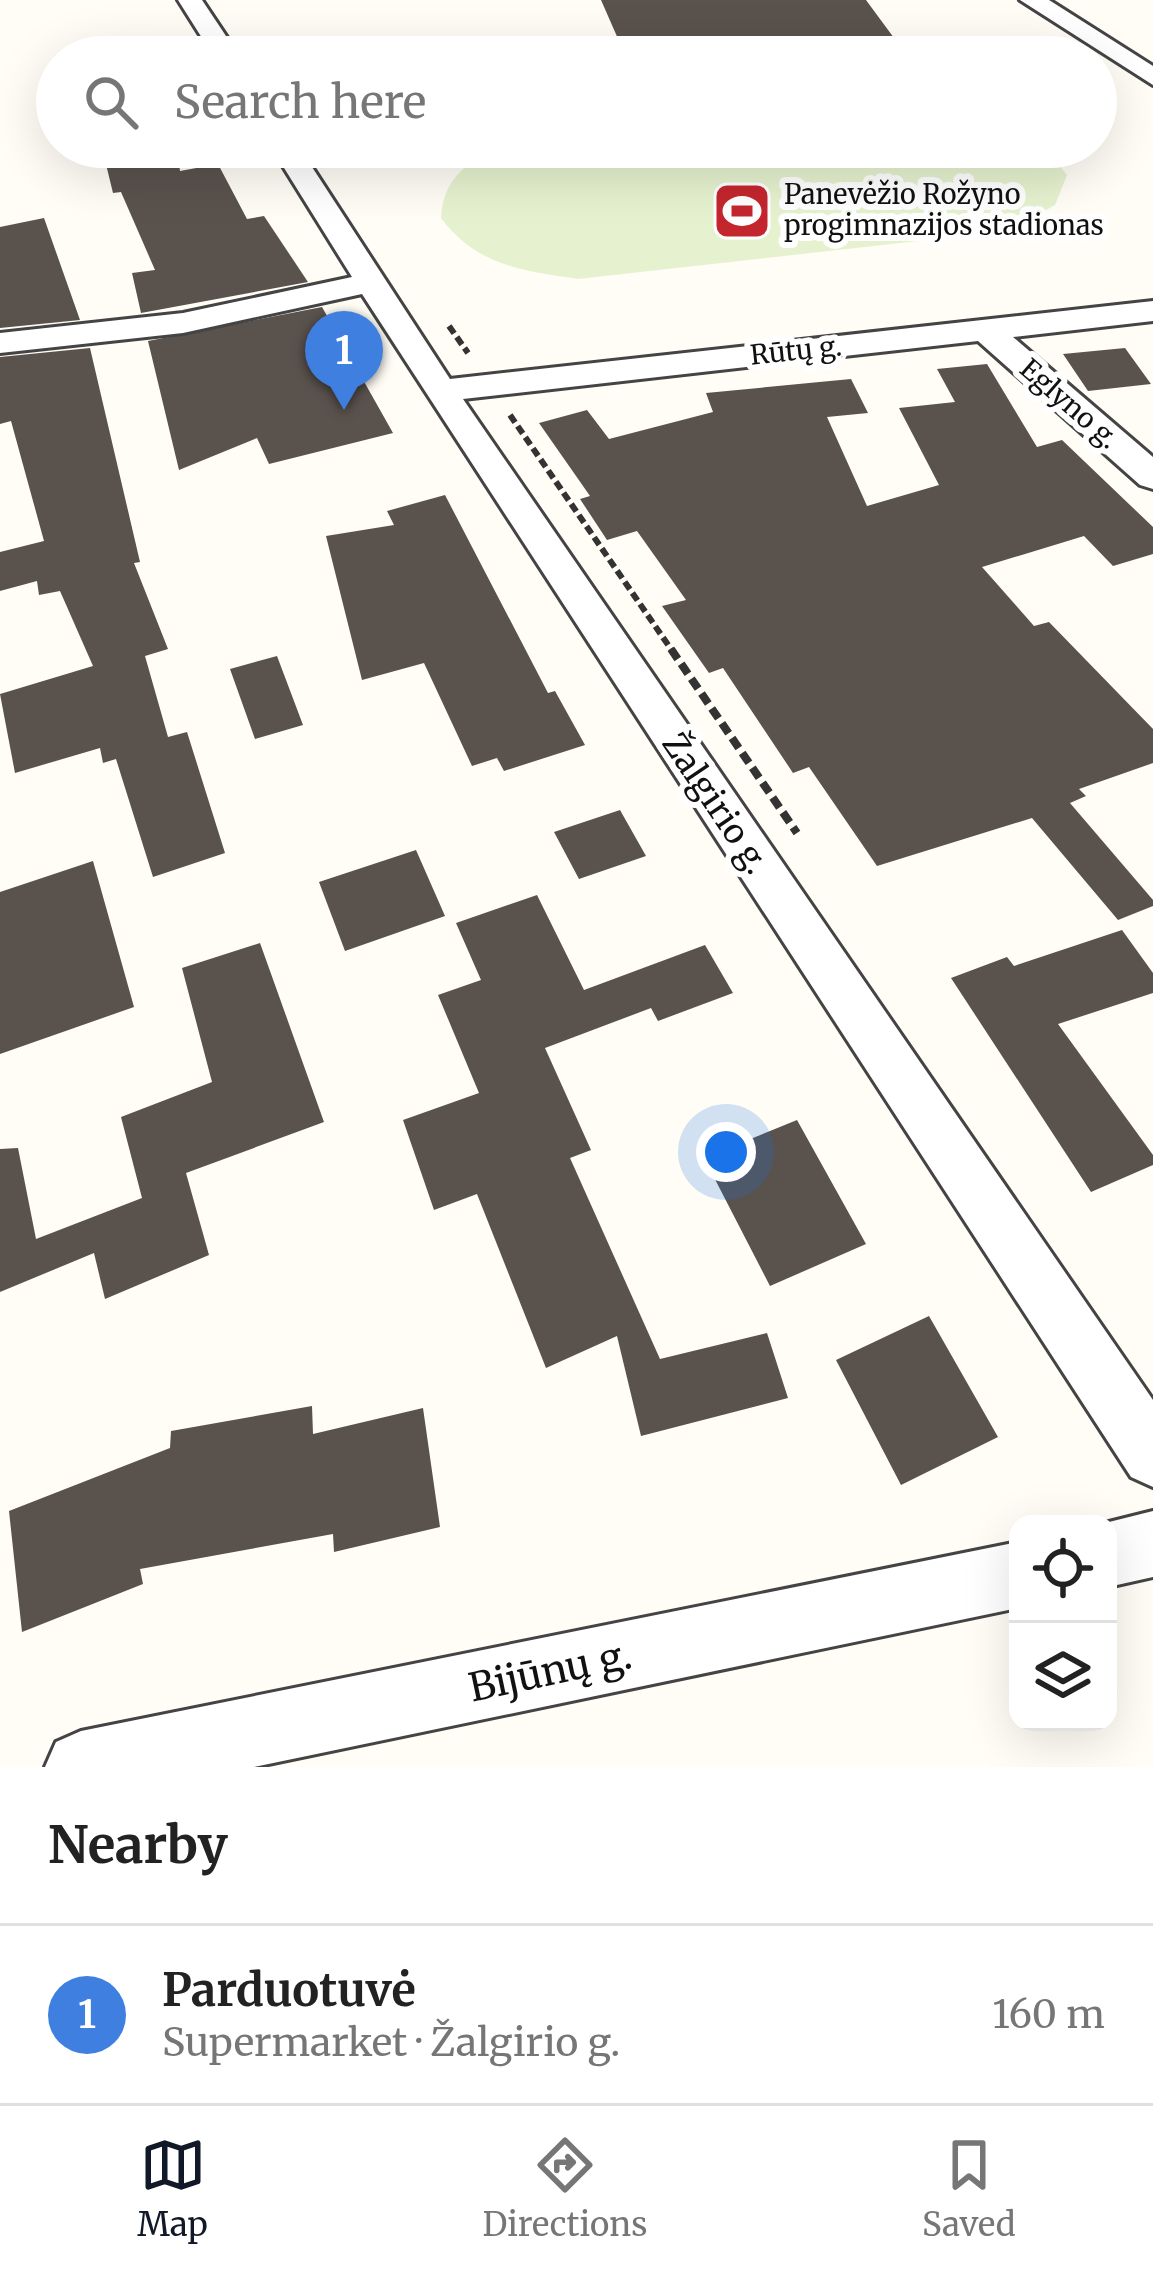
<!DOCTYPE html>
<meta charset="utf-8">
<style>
:root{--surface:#fff;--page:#f2f2f2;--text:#222;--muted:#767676;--line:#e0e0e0;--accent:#111827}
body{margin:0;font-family:Merriweather,serif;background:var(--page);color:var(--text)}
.controls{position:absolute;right:36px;bottom:36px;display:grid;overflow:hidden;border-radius:24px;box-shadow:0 12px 48px #0002}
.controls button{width:108px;height:108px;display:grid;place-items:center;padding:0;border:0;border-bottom:3px solid var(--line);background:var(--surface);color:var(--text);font:60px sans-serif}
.you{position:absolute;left:726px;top:1152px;width:42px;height:42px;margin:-30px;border:9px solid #fff;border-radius:50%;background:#1a73e8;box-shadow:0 0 0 18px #1a73e833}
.badge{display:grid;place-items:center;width:78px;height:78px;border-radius:50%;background:var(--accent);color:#fff;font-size:39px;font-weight:700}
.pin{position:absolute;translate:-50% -99px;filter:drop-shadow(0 3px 6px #0008)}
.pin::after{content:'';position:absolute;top:63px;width:42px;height:36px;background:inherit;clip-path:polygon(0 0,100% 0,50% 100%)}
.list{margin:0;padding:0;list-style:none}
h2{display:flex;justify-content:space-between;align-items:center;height:156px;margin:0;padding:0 48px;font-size:51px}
h2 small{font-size:39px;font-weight:400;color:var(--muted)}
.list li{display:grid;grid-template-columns:78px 1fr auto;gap:36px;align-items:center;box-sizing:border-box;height:180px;padding:0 48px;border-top:3px solid var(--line)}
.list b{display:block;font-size:45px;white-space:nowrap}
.list p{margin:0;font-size:39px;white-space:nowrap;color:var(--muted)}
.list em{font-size:39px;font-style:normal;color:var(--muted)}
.icon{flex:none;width:66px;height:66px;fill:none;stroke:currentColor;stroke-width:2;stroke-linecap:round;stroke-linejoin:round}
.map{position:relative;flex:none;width:1153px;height:1767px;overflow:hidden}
.search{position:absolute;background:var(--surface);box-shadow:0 12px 48px #0002;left:36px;right:36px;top:36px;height:132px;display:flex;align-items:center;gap:30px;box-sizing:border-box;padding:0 42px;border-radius:66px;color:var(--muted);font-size:45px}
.sheet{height:336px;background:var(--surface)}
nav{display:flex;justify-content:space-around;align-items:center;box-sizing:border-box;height:168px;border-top:3px solid var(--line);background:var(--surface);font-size:33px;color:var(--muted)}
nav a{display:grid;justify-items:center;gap:6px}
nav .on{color:var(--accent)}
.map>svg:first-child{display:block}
.pitch{fill:#e6f2cf}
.building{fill:#5a524d}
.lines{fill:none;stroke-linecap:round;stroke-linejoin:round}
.minor-casing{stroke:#444;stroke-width:6}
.path-far1{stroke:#333;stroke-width:6;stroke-dasharray:9 4.5;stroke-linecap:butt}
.path{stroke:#333;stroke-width:8;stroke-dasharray:12 6;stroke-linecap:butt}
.minor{fill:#fff;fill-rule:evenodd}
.labels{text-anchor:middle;stroke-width:12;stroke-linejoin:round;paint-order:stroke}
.far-poi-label{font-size:27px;fill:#111;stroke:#fff;text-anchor:start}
.far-street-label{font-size:27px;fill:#111;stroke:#fff}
.street-label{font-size:33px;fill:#111;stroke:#fff}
.near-street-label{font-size:39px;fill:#111;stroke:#fff}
</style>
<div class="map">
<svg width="1153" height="1767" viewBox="0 0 1153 1767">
<rect width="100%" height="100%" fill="#fffdf5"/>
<path class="pitch" d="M496,147H1044L1067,175L1055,205L1008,231L578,279C522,271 476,265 441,218C443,181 464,164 496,147Z"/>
<path class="building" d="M601,0H866L908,57H626Z
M177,147L180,171L218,164L247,219L264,216L308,282L141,313L132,273L155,270L121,192L113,193L103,152Z
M44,218L80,320L0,328V227Z
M322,307L393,433L269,464L257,438L179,470L148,341Z
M90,348L140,562L134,563L168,649L145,656L168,737L187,732L225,853L153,877L116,759L103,763L100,748L15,773L0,694L93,666L60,591L39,595L37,581L0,591V552L44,541L11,421L0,424V357Z
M1125,348L1151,384L1088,391L1063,354Z
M987,364L1037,447L1062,440L1153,527V554L1113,566L1084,536L982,567L1034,626L1049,622L1153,729V763L1079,789L1086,796L1070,803L1153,900V906L1118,920L1032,818L877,866L809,767L793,773L723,668L709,673L662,606L686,600L637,531L607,540L580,499L590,496L539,423L587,410L609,439L713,412L706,393L851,379L868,413L827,417L867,506L939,485L899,408L955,402L937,369Z
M445,495L548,693L555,691L585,745L504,771L497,758L472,766L424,663L362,680L326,536L394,525L387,511Z
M277,656L303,725L255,739L230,669Z
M620,810L646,856L579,879L554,832Z
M416,850L445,916L345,951L319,882Z
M93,861L134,1007L0,1054V892Z
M537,895L584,990L705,945L733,993L658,1021L651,1008L545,1048L591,1150L570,1158L660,1359L767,1333L788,1398L641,1436L617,1336L546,1368L477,1194L434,1210L403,1120L479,1093L438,995L481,980L456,923Z
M1122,930L1153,973V993L1058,1024L1153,1155V1165L1091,1192L951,978L1007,957L1014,966Z
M260,943L324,1122L186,1173L209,1255L105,1299L94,1253L0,1292V1149L18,1148L36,1239L142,1198L121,1117L212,1082L182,968Z
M797,1120L866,1244L770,1286L704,1158Z
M929,1316L998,1437L901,1485L836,1360Z
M312,1406L313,1434L423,1408L440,1527L334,1552L333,1534L140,1569L143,1584L22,1632L9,1511L170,1448L171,1431Z"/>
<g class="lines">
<defs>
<path id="minor" d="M178,0H202L240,57H214Z
M1020,0H1049L1153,66V85Z
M271,147H299L450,379L1153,301V321L1013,337L1153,457V489L1140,485L978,341L463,399L1153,1400V1487L1131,1477L362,294L183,333L0,353V333L183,313L352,277Z
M1153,1511V1577L1108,1587V1524H1101Z
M1018,1542V1608L254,1767H45L56,1742L81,1731Z"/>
</defs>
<use href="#minor" class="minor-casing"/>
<path class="path-far1" d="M449,326L468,353
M510,415L673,652"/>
<path class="path" d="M671,649L797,833"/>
<use href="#minor" class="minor"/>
</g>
<defs>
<symbol id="stadium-square" viewBox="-11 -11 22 22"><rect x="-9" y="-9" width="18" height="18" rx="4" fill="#c4262e" stroke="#fff"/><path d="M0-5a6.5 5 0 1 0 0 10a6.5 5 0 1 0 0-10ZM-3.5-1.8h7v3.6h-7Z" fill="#fff"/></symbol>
</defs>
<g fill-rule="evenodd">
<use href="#stadium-square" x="709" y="178" width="66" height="66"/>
</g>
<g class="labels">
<g class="far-poi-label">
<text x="784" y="204">Panevėžio Rožyno<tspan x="784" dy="31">progimnazijos stadionas</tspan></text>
</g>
<g class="far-street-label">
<text transform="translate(796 351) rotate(-6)" y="9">Rūtų g.</text>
<text transform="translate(1069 404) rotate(41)" y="9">Eglyno g.</text>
</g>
<g class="street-label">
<text transform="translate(716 803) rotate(56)" y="12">Žalgirio g.</text>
</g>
<g class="near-street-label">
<text transform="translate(550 1671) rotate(-12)" y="14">Bijūnų g.</text>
</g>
</g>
</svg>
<div class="controls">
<button><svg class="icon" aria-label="locate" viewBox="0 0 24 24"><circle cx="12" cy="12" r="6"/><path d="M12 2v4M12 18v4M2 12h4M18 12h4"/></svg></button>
<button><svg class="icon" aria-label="layers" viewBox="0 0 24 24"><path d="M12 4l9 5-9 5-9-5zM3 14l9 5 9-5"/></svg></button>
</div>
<div class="you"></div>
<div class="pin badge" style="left:344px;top:410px;background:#3f7fe0">1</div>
<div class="search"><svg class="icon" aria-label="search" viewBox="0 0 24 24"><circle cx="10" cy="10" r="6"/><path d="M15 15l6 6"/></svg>Search here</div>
</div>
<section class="sheet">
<h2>Nearby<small></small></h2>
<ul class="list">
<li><span class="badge" style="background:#3f7fe0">1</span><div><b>Parduotuvė</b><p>Supermarket · Žalgirio g.</p></div><em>160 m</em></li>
</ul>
</section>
<nav>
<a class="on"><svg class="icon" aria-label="map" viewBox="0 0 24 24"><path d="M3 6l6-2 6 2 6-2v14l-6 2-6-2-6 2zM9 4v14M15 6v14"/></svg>Map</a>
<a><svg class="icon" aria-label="directions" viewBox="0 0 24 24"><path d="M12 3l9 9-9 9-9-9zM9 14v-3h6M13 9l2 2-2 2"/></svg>Directions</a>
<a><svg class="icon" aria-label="saved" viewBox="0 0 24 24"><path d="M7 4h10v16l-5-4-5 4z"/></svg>Saved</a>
</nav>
